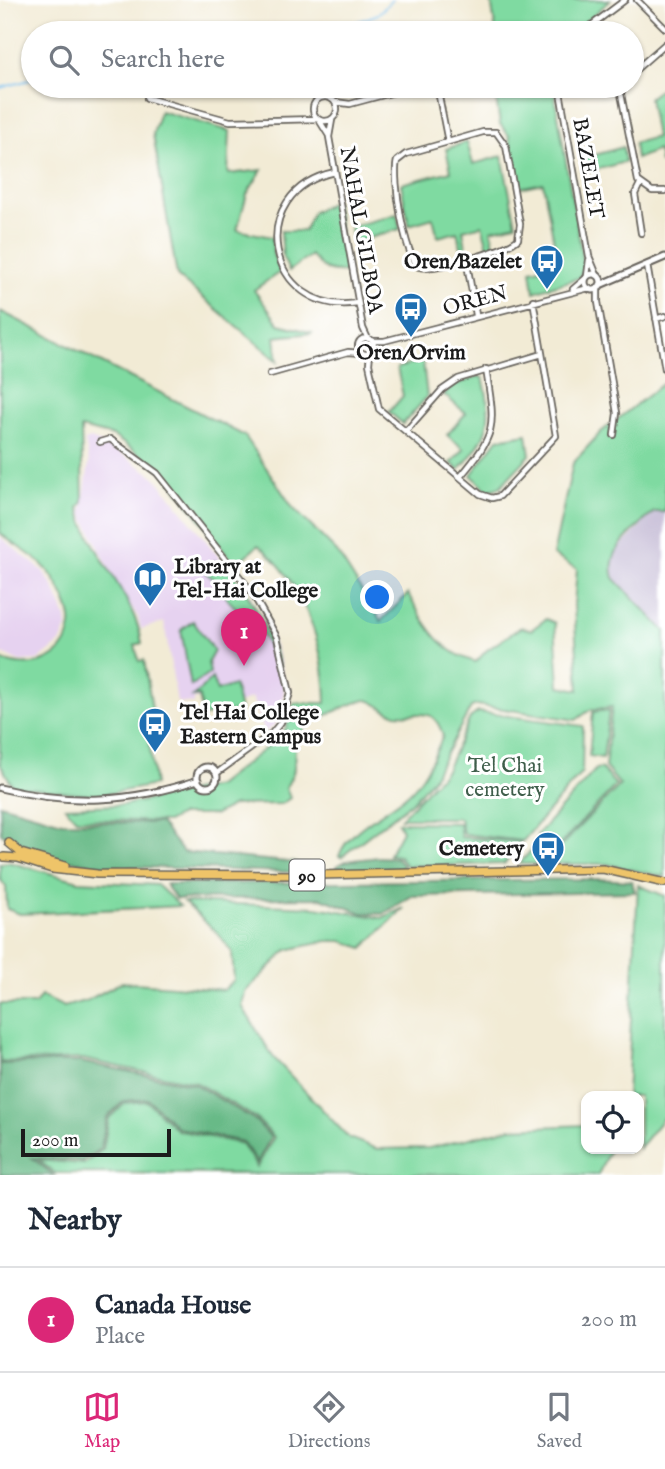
<!DOCTYPE html>
<style>
:root{--surface:#fff;--page:#f2f2f3;--text:#1f2937;--muted:#747a83;--line:#e0e1e3;--accent:#db2777}
body{margin:0;font-family:"IM FELL English",serif;background:var(--page);color:var(--text)}
.controls{position:absolute;right:21px;bottom:21px;display:grid;overflow:hidden;border-radius:14px;box-shadow:0 2px 5px #0004}
.controls button{width:63px;height:63px;display:grid;place-items:center;padding:0;border:0;border-bottom:2px solid var(--line);background:var(--surface);color:var(--text);font:35px sans-serif}
.scale{position:absolute;left:21px;bottom:18px;width:150px;box-sizing:border-box;padding-left:7px;border:4px solid #1c1c1c;border-top:0;font-size:19px;line-height:24px;white-space:nowrap;color:#1c1c1c;-webkit-text-stroke:5px #fff;paint-order:stroke}
.you{position:absolute;left:378px;top:598px;width:24px;height:24px;margin:-18px;border:5px solid #fff;border-radius:50%;background:#1a73e8;box-shadow:0 0 0 10px #1a73e833}
.badge{display:grid;place-items:center;width:46px;height:46px;border-radius:50%;background:var(--accent);color:#fff;font-size:23px;font-weight:700}
.pin{position:absolute;translate:-50% -58px;filter:drop-shadow(0 2px 4px #0008)}
.pin::after{content:'';position:absolute;top:37px;width:24px;height:21px;background:inherit;clip-path:polygon(0 0,100% 0,50% 100%)}
.list{margin:0;padding:0;list-style:none}
h2{display:flex;justify-content:space-between;align-items:center;height:91px;margin:0;padding:0 28px;font-size:30px}
h2 small{font-size:23px;font-weight:400;color:var(--muted)}
.list li{display:grid;grid-template-columns:46px 1fr auto;gap:21px;align-items:center;box-sizing:border-box;height:105px;padding:0 28px;border-top:2px solid var(--line)}
.list b{display:block;font-size:26px;white-space:nowrap}
.list p{margin:0;font-size:23px;white-space:nowrap;color:var(--muted)}
.list em{font-size:23px;font-style:normal;color:var(--muted)}
.icon{flex:none;width:38px;height:38px;fill:none;stroke:currentColor;stroke-width:2;stroke-linecap:round;stroke-linejoin:round}
.map{position:relative;flex:none;width:665px;height:1175px;overflow:hidden}
.search{position:absolute;background:var(--surface);box-shadow:0 2px 5px #0004;left:21px;right:21px;top:21px;height:77px;display:flex;align-items:center;gap:18px;box-sizing:border-box;padding:0 24px;border-radius:38px;color:var(--muted);font-size:26px}
.sheet{height:196px;background:var(--surface)}
nav{display:flex;justify-content:space-around;align-items:center;box-sizing:border-box;height:98px;border-top:2px solid var(--line);background:var(--surface);font-size:19px;color:var(--muted)}
nav a{display:grid;justify-items:center;gap:4px}
nav .on{color:var(--accent)}
.map>svg:first-child{display:block}
.built{fill:#e6d2f0}
.industrial{fill:#c8bfd8}
.green{fill:#7fdaa1;stroke:#4e7b5e;stroke-width:2}
.forest{fill:#67ba87;stroke:#426b52;stroke-width:2}
.lines{fill:none;stroke-linecap:round;stroke-linejoin:round}
.stream{stroke:#75bfee;stroke-width:2}
.minor-casing{stroke:#67645d;stroke-width:8}
.tertiary-casing{stroke:#67645d;stroke-width:9}
.trunk-casing{stroke:#67645d;stroke-width:10}
.minor{stroke:#fff;stroke-width:4.5}
.tertiary{stroke:#fff;stroke-width:5}
.trunk{stroke:#eec469;stroke-width:7}
.labels{text-anchor:middle;stroke-width:6;stroke-linejoin:round;paint-order:stroke}
.shield{fill:#fff;stroke:#606060;stroke-width:2}
.shield-label{font-size:19px;font-weight:bold;fill:#1c1c1c}
.street-label{font-size:21px;fill:#1c1c1c;stroke:#fff}
.poi-label{font-size:21px;font-weight:bold;fill:#1c1c1c;stroke:#fff;text-anchor:end}
.park-label{font-size:21px;fill:#3f5e4b;stroke:#fff}
</style>
<div class="map">
<svg width="665" height="1175" viewBox="0 0 665 1175">
<rect width="100%" height="100%" fill="#fff"/>
<filter id="ink" filterUnits="userSpaceOnUse"><feTurbulence type="fractalNoise" baseFrequency=".0143" numOctaves="2"/><feDisplacementMap in="SourceGraphic" scale="14" xChannelSelector="R" yChannelSelector="G"/><feConvolveMatrix kernelMatrix="1 2 1 2 8 2 1 2 1" color-interpolation-filters="sRGB"/></filter>
<filter id="wash" filterUnits="userSpaceOnUse"><feTurbulence type="fractalNoise" baseFrequency=".00686" numOctaves="4" result="noise"/><feDisplacementMap in="SourceGraphic" scale="28" xChannelSelector="R" yChannelSelector="G"/><feGaussianBlur stdDeviation="1.57" result="paint"/><feColorMatrix in="noise" values="0 0 0 0 0 0 0 0 0 0 0 0 0 0 0 0 0 1.4 0 .05"/><feComposite in="paint" operator="in"/></filter>
<g filter="url(#wash)">
<rect width="100%" height="100%" fill="#f2ebd5"/>
<path class="built" d="M91,439L113,448L155,477L251,597L272,638L280,661L284,686L283,702L278,715L274,725L265,732L252,698L239,703L221,696L194,699V704L177,702L164,622L141,629L138,617L117,584L82,513L89,462L85,441Z
M0,537L43,571L54,588L66,617L67,627L60,643L39,660L20,661L0,653Z"/>
<path class="industrial" d="M660,511L665,513V630L615,578L612,568L616,551L654,512Z"/>
<path class="green" d="M491,0H610L591,18L569,32L496,33Z
M665,85V159L660,163L658,150L636,159L634,143L656,137L649,98Z
M494,86H553L584,267L579,278L534,292L531,270L558,264L543,183L519,188L509,136L500,124Z
M160,111L230,131L228,174L262,170L247,194L237,230L272,237L273,254L280,272L254,290L279,324L313,333L275,337L278,361L177,276L153,134Z
M467,142L473,164L502,156L516,224L491,230L494,245L488,247L482,225L463,230L467,253L463,254L457,232L438,237L433,218L409,225L401,184L451,171L446,149Z
M623,147L625,162L583,173L581,159Z
M335,201L346,272C327,273 323,270 311,255L289,271L283,258L281,231H304L313,212Z
M397,214L400,229L352,243L350,227Z
M0,311L245,436L293,508L337,552L381,621L408,594C425,624 441,653 476,662L487,650L521,627L531,630L546,619L555,623L559,686L579,690L574,605L577,569L553,555L573,463L601,432L665,382V512H654C635,530 605,549 614,578L665,631V877L607,864H519L540,840L553,854L620,785L605,767L612,707L590,710L576,720L477,705L471,707L433,778L413,801L341,857L339,856C349,827 388,813 410,792C426,776 434,756 443,736C434,704 419,717 396,714C385,712 377,702 367,700C360,699 314,720 308,725C291,741 296,749 294,768C294,775 288,782 286,788L290,798L281,804L234,805L215,815H180L167,822L76,819L65,807L123,805L217,786L272,743L286,728L294,703H326C325,648 304,581 258,545L236,566L164,472L113,436L81,428L83,502L79,508C92,557 134,594 142,643L135,645L139,661L144,660L154,721L148,735L155,785L96,796L13,786L0,764V659C29,672 67,662 71,625C73,612 61,590 54,579C41,558 18,549 0,533Z
M423,361L427,397L403,424L389,412L403,396L397,368Z
M478,376L483,378C495,422 488,437 459,470L451,463L464,449L447,435L466,413L444,395L452,386Z
M527,434L530,455L500,487L488,491L471,475L498,439Z
M213,561C238,563 277,645 279,669H276C272,657 268,643 261,632C250,614 224,606 222,585L206,573Z
M193,621L214,651L208,662L210,673L191,686L181,630Z
M212,678L217,691L234,685L240,711L203,716L199,696L193,697Z
M609,710L603,758L589,756L593,712Z
M478,712L583,726L582,772L523,841L463,834L460,818H401L446,770L470,718Z
M601,768L616,785L554,851L537,835L596,769Z
M398,822L459,823L461,837L521,842L504,864L406,866L399,856L389,855L402,831Z
M8,862L79,881L157,885L180,906L20,914L7,909L6,887L0,879V864Z
M638,885L665,896V1116L639,1148V1096H627Z
M184,902L316,907L382,918L404,908L363,948L342,941H327L287,950L245,992L242,1006L273,1057L349,1138L377,1149L429,1148L511,1128L586,1125V1149H610L598,1175L55,1173L38,1160L84,1164L103,1149L109,1118L125,1103L147,1101L177,1130L242,1144L257,1167L274,1137L256,1118L197,1083L82,1059L0,1062V1004H35L41,996L64,1007L88,1000L122,982L224,990L234,980L232,952L217,933Z"/>
<path class="forest" d="M0,804L62,822L160,823L183,852L319,865L318,873L106,866L51,858L19,845L1,833Z
M379,857L397,858L403,866L401,869L337,871V866L346,861Z
M598,879L632,881L635,892L412,896L383,914L362,913L321,898L176,899L165,884Z
M48,1062H81L196,1085L255,1120L271,1137L257,1163L243,1142L178,1128L148,1099L124,1101L107,1117L101,1148L83,1161L32,1158L54,1175H0V1064Z"/>
<g class="lines">
<path class="stream" d="M328,33L378,14L392,0
M0,88L33,79"/>
</g>
</g>
<g filter="url(#ink)">
<g class="lines">
<defs>
<path id="minor" d="M637,0L665,28
M581,33L625,0
M632,73L665,44
M437,86L448,142
M559,86L589,256L597,275
M623,86L621,94L638,181L652,191H665
M313 109a12 12 0 1 1 24 0a12 12 0 1 1-24 0Z
M147,98L230,121L318,119
M335,102L350,104L417,86
M319,120L329,136
M332,120L329,137L363,328L368,339
M483,132H496L506,146L520,224L518,239C508,250 434,271 419,267C405,257 392,178 397,161L406,154Z
M335,172C243,191 266,317 358,303
M640,184L635,194L641,233
M466,258L476,315
M647,265L665,369
M587,276L589,260
M598,287V302L617,413L614,435
M573,289L586,278
M656,319L665,316
M358 346a8 8 0 1 1 16 0a8 8 0 1 1-16 0Z
M372,341H384L589,288
M370,353L369,364L379,409L480,494L492,498L500,496L556,436L533,300
M270,374L348,352L362,353
M406,431L442,390L458,379L542,354
M100,442L110,439L157,473L251,591L277,637L290,693L281,722L272,733L217,773
M460,477C498,432 495,426 486,369"/>
<path id="tertiary" d="M585 282a8 8 0 1 1 16 0a8 8 0 1 1-16 0Z
M600,285L665,257
M197 777a10 10 0 1 1 20 0a10 10 0 1 1-20 0Z
M0,788C70,805 130,803 198,780"/>
<path id="trunk" d="M9,843L21,853L65,866
M4,857L18,858L52,869L97,874L317,875L603,869L665,883"/>
</defs>
<use href="#minor" class="minor-casing"/>
<use href="#tertiary" class="tertiary-casing"/>
<use href="#trunk" class="trunk-casing"/>
<use href="#minor" class="minor"/>
<use href="#tertiary" class="tertiary"/>
<use href="#trunk" class="trunk"/>
</g>
</g>
<defs>
<symbol id="bus-pin" viewBox="-11 -11 22 30"><path d="M0 17L-7.5 6A9.5 9.5 0 1 1 7.5 6Z" fill="#1f6fb2" stroke="#fff"/><path d="M-5-6H5V4H4V6H2V4H-2V6H-4V4H-5ZM-3.5-4V0h7V-4ZM-3.5 1.2v1.5H-2V1.2ZM2 1.2v1.5H3.5V1.2Z" fill="#fff"/></symbol>
<symbol id="library-pin" viewBox="-11 -11 22 30"><path d="M0 17L-7.5 6A9.5 9.5 0 1 1 7.5 6Z" fill="#1f6fb2" stroke="#fff"/><path d="M-6-4Q-3-5.5-.7-3.5V5Q-3 3-6 4ZM6-4Q3-5.5 .7-3.5V5Q3 3 6 4Z" fill="#fff"/></symbol>
</defs>
<g fill-rule="evenodd">
<use href="#bus-pin" x="528" y="242" width="38" height="52"/>
<use href="#bus-pin" x="392" y="290" width="38" height="52"/>
<use href="#library-pin" x="131" y="559" width="38" height="52"/>
<use href="#bus-pin" x="136" y="705" width="38" height="52"/>
<use href="#bus-pin" x="529" y="829" width="38" height="52"/>
</g>
<g class="labels">
<rect class="shield" x="289.5" y="859.5" width="35" height="31" rx="5"/>
<g class="shield-label">
<text x="307" y="882">90</text>
</g>
<g class="street-label">
<text transform="translate(589 168) rotate(80)" y="7">BAZELET</text>
<text transform="translate(362 230) rotate(80)" y="7">NAHAL GILBOA</text>
<text transform="translate(475 300) rotate(-15)" y="7">OREN</text>
</g>
<g class="poi-label">
<text x="522" y="268">Oren/Bazelet</text>
<text x="411" y="359" text-anchor="middle">Oren/Orvim</text>
<text x="174" y="573" text-anchor="start">Library at<tspan x="174" dy="24">Tel-Hai College</tspan></text>
<text x="180" y="719" text-anchor="start">Tel Hai College<tspan x="180" dy="24">Eastern Campus</tspan></text>
<text x="524" y="855">Cemetery</text>
</g>
<g class="park-label">
<text x="505" y="772">Tel Chai<tspan x="505" dy="24">cemetery</tspan></text>
</g>
</g>
</svg>
<div class="controls">
<button><svg class="icon" aria-label="locate" viewBox="0 0 24 24"><circle cx="12" cy="12" r="6"/><path d="M12 2v4M12 18v4M2 12h4M18 12h4"/></svg></button>
</div>
<div class="scale">200 m</div>
<div class="you"></div>
<div class="pin badge" style="left:244px;top:666px">1</div>
<div class="search"><svg class="icon" aria-label="search" viewBox="0 0 24 24"><circle cx="10" cy="10" r="6"/><path d="M15 15l6 6"/></svg>Search here</div>
</div>
<section class="sheet">
<h2>Nearby<small></small></h2>
<ul class="list">
<li><span class="badge">1</span><div><b>Canada House</b><p>Place</p></div><em>200 m</em></li>
</ul>
</section>
<nav>
<a class="on"><svg class="icon" aria-label="map" viewBox="0 0 24 24"><path d="M3 6l6-2 6 2 6-2v14l-6 2-6-2-6 2zM9 4v14M15 6v14"/></svg>Map</a>
<a><svg class="icon" aria-label="directions" viewBox="0 0 24 24"><path d="M12 3l9 9-9 9-9-9zM9 14v-3h6M13 9l2 2-2 2"/></svg>Directions</a>
<a><svg class="icon" aria-label="saved" viewBox="0 0 24 24"><path d="M7 4h10v16l-5-4-5 4z"/></svg>Saved</a>
</nav>
